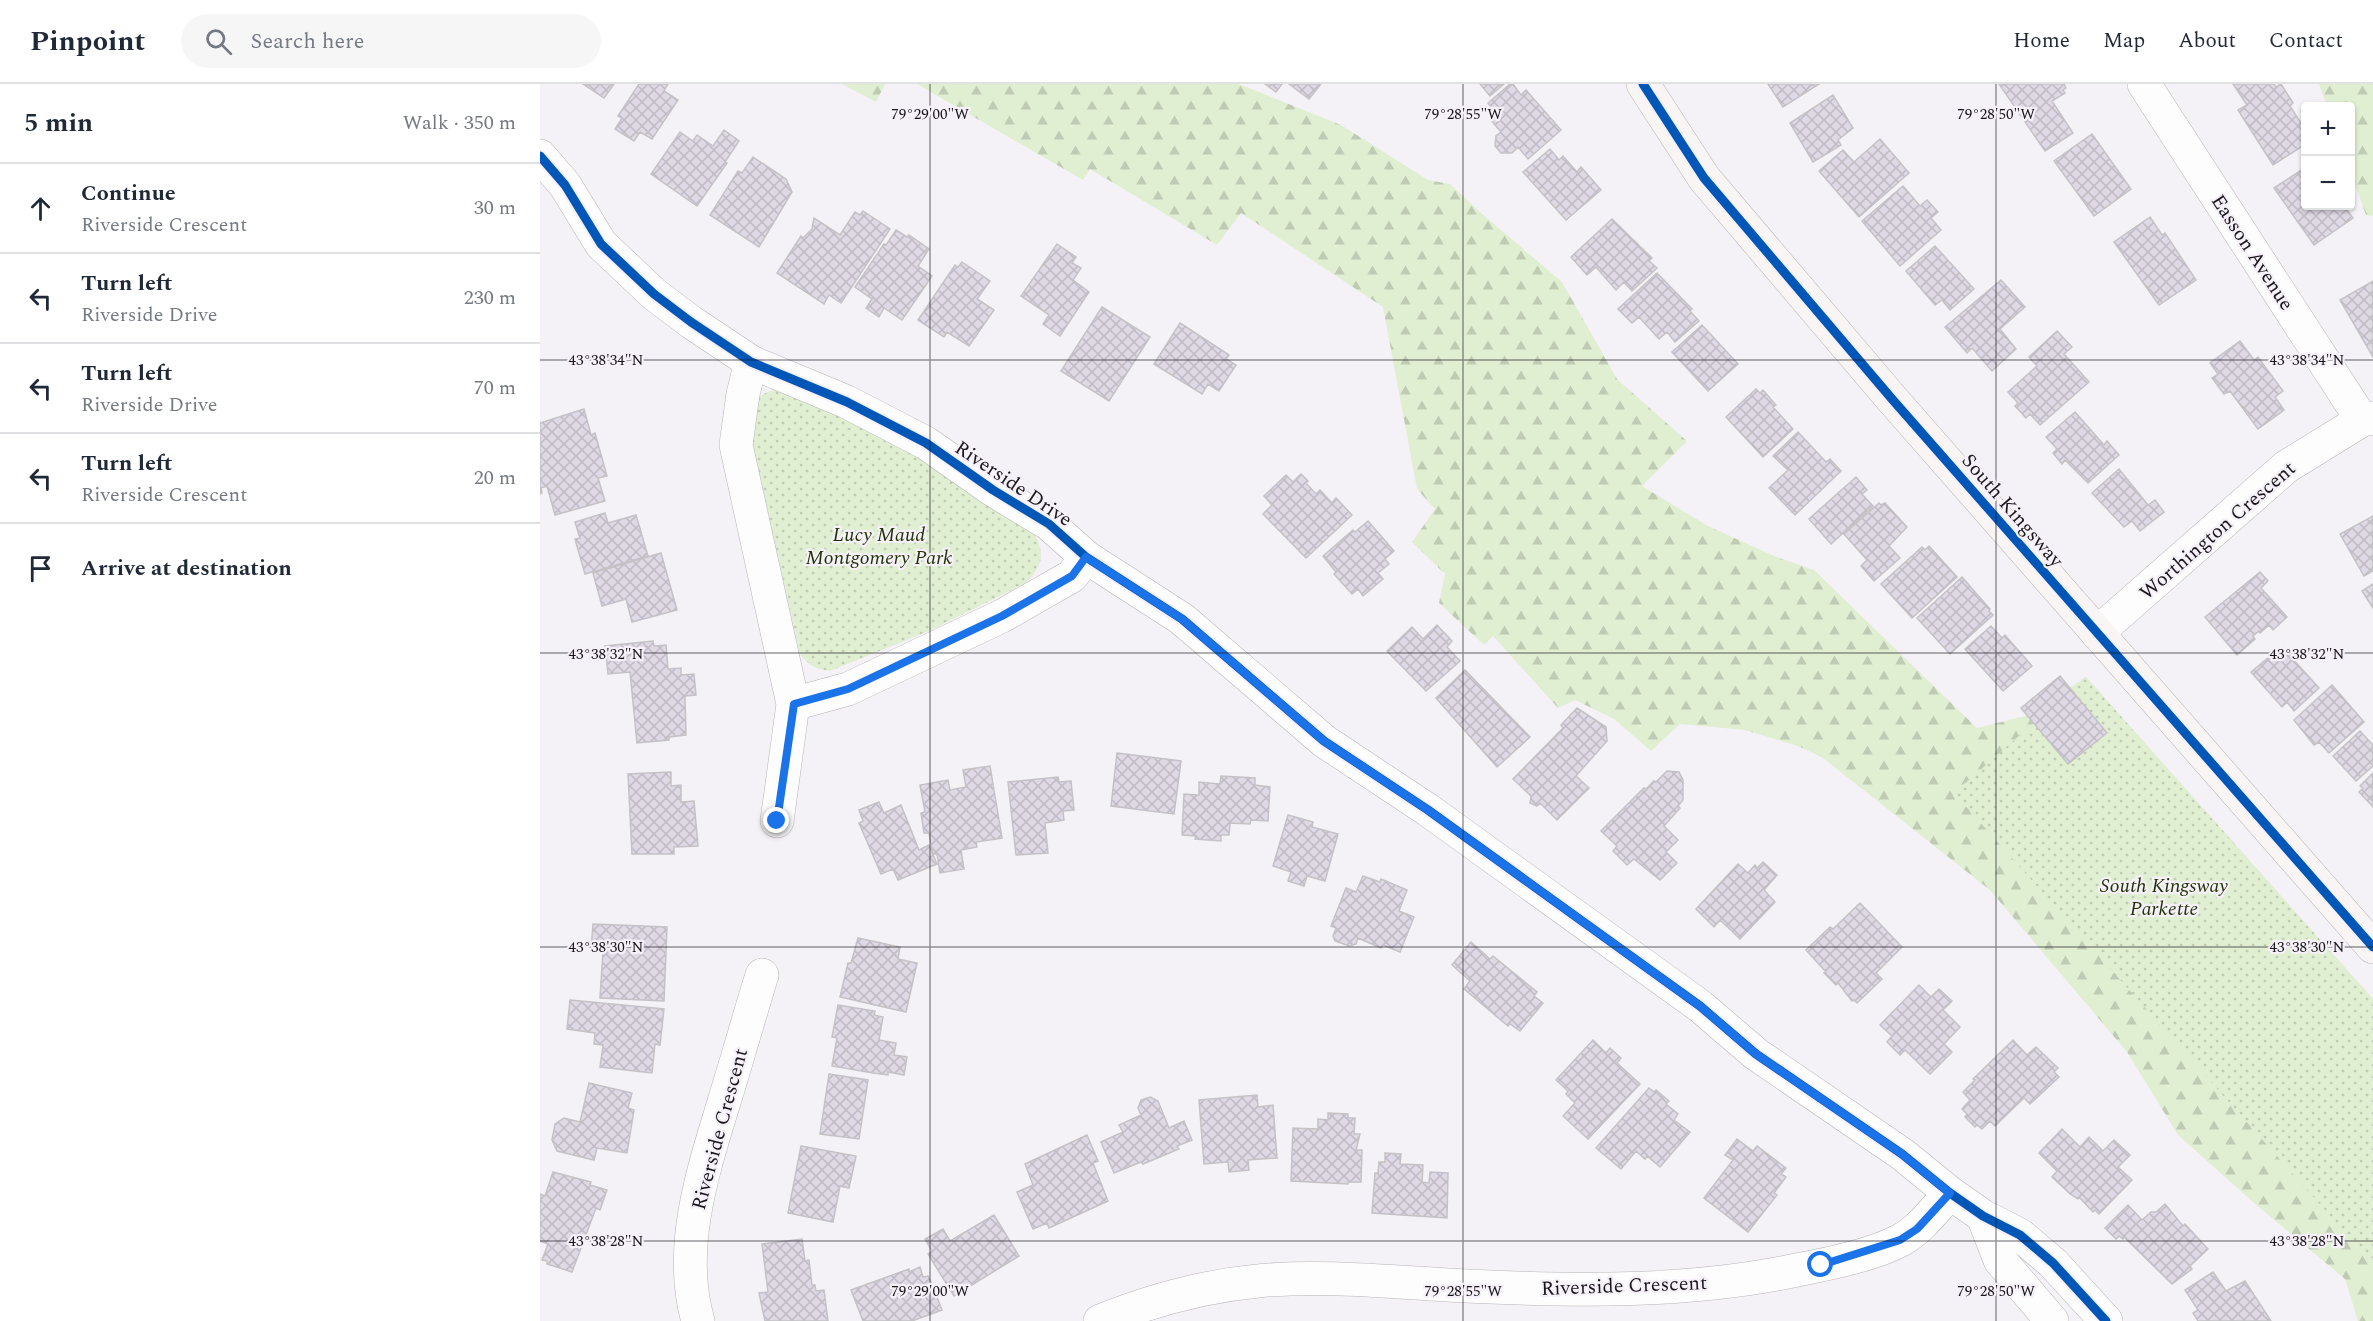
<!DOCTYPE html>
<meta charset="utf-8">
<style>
:root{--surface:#fff;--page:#f6f6f7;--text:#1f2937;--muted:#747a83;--line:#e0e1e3}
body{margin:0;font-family:Spectral,serif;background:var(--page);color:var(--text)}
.controls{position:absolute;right:18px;top:18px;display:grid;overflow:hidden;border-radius:6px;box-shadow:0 2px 4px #0004}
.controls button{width:54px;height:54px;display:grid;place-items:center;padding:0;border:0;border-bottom:2px solid var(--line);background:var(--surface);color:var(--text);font:30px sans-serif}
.stop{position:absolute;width:18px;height:18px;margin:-14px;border:4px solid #1a73e8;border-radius:50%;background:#fff}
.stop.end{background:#1a73e8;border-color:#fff;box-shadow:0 2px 6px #0008}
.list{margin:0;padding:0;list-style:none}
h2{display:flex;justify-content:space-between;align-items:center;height:78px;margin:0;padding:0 24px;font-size:26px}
h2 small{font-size:20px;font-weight:400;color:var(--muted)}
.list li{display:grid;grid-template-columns:39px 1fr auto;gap:18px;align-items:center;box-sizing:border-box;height:90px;padding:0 24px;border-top:2px solid var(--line)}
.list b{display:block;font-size:22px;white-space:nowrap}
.list p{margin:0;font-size:20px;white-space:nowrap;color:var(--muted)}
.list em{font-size:20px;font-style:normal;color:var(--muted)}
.icon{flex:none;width:33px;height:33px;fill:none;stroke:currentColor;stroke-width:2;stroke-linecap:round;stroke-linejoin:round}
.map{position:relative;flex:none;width:1833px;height:1237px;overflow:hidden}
header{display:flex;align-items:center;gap:36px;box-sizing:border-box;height:84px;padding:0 30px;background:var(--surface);border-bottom:2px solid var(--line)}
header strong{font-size:28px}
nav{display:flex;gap:33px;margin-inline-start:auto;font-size:21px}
.search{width:420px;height:54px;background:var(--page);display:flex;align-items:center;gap:15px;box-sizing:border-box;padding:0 21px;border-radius:33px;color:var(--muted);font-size:22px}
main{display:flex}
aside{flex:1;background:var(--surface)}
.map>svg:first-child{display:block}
.forest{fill:url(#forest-firs)}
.park{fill:url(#park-dots)}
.building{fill:url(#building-cross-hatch);stroke:#c5c2c6;stroke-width:1.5}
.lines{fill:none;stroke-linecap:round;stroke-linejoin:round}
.street-casing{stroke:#b6b4b7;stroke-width:34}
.secondary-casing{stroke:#b6b4b7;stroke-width:34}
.street{stroke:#fefdfe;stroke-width:33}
.secondary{stroke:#f8f5f4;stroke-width:33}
.cycleway-casing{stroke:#f6f0f9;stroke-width:13}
.cycleway{stroke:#0057b8;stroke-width:9}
.route{stroke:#1a73e8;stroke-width:8}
.ticks{fill:none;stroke:#19171a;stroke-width:1.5;stroke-opacity:0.45}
.labels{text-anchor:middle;stroke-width:4.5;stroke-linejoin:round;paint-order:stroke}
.street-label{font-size:20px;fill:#19171a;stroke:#f6f0f9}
.park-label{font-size:20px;font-style:italic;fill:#1f3202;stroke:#f6f0f9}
.ticks-label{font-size:15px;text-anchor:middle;fill:#19171a;stroke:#f6f0f9;stroke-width:4.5;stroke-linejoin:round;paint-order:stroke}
</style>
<header>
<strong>Pinpoint</strong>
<div class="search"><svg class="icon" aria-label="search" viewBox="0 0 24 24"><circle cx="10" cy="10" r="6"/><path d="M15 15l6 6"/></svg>Search here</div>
<nav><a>Home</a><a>Map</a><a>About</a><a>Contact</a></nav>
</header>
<main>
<aside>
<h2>5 min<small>Walk · 350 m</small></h2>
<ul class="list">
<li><svg class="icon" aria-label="ahead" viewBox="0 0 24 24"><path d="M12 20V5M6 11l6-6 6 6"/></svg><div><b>Continue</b><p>Riverside Crescent</p></div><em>30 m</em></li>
<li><svg class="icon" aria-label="left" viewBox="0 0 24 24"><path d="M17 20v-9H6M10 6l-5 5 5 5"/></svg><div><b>Turn left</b><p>Riverside Drive</p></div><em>230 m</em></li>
<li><svg class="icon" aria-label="left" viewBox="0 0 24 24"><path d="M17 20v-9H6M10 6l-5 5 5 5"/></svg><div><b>Turn left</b><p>Riverside Drive</p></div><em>70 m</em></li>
<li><svg class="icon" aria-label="left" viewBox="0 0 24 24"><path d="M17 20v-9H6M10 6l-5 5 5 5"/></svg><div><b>Turn left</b><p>Riverside Crescent</p></div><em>20 m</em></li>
<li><svg class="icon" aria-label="arrive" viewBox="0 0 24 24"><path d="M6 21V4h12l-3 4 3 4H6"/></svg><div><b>Arrive at destination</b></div></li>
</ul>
</aside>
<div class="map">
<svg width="1833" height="1237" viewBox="0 0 1833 1237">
<defs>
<pattern id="forest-firs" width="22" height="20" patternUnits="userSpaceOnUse" patternTransform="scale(1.5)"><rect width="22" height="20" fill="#e0eed2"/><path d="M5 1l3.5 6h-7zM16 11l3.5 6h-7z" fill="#c0cbb4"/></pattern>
<pattern id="park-dots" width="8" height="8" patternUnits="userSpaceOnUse" patternTransform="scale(1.5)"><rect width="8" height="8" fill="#e0eed2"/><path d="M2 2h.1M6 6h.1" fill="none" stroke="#c0cbb4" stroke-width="1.8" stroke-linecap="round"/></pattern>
<pattern id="building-cross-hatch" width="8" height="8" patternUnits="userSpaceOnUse" patternTransform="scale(1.5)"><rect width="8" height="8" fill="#dfd9e5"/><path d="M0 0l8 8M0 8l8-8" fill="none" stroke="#bfbac4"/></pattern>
</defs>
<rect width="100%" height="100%" fill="#f5f2f7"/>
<path class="forest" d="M302,0H345L336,18Z
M377,0H699L801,41L888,96L910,100L941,129L1022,198L1077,295L1147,357L1102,402L1168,442L1234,472L1274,486L1437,644L1489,631L1546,593L1833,915V1237H1818L1805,1195L1714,1119L1638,1051L1587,968L1450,806L1283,674L1258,662L1205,646L1140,640L1111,667L1074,635L1035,616L1018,624L953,552L944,561L899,519L905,490L872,458L895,425L877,405L843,223L701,129L677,161L550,85L543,96Z
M1779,0H1833V132L1826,131L1811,89L1810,22H1787Z"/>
<path class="park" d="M248,303L329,340L493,448C506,470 503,481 486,499L389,547L290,587C276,585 269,582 260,570L207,335C213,311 225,307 248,303Z
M1546,593L1833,915V1180L1414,709Z"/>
<path class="building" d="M43,0H74L64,14Z
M99,0H128L124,7L138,16L112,55L100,48L94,57L75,45L82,34L78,32Z
M725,0H742L736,8Z
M749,0H781L769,15Z
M940,0H964L950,12Z
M970,0H973L981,11L986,6L1021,46L988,75L978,63L972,69H961L955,62L956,52L961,48L951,36L957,30L948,19Z
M1228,0H1279L1243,23Z
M1459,0H1524L1526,4L1523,6L1525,9L1512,17L1533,49L1505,67Z
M1693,0H1734L1736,3L1741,0L1753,19L1750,22L1766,47V60L1733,81L1698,26L1707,21Z
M1293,11L1313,44L1298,56L1301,61L1273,78L1250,39Z
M184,46L199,57L185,78L187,79L157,122L111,90L140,48L153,57L157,51L173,62Z
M1552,50L1591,105L1554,132L1514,77Z
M1340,55L1369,89L1319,133L1279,87L1303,66L1314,78Z
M1010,65L1019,76L1023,72L1037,88L1041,83L1061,106L1026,136L983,88Z
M213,73L246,95L252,108L219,163L170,131L198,87L202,89Z
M1766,83V122H1804L1813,134L1774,161L1734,104Z
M1363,102L1380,122L1387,116L1398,128L1391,134L1401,146L1360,182L1322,137Z
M323,127L350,145L301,219L289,211L284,220L237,189L261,152L263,154L272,145L274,134L300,151L315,128L320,131Z
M1610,133L1622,151L1625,149L1656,196L1619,221L1574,158Z
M1072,135L1112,174L1109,177L1117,184L1092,207L1084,198L1076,206L1056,183L1047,191L1031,173Z
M356,146L367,153L369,151L389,165L378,182L392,192L362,236L344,224L339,233L326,224L332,215L315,203L344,160L346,161Z
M517,160L536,173L532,179L541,184L533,196L549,208L520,252L503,240L509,231L481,212Z
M1395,162L1434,205L1410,226L1402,216L1395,221L1366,187Z
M422,178L450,197L437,215L454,226L429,262L407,248L404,253L378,236L415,181L418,183Z
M1117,189L1152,225L1150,227L1159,237L1135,258L1127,248L1119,255L1099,233L1092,239L1078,225Z
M1461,196L1485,223L1460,245L1476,265L1452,287L1432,264L1427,269L1405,243Z
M1833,197V273L1800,216Z
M562,223L610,253L569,317L521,287Z
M640,239L689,271L686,275L696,281L679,307L668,300L662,310L614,280Z
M1162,241L1198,280L1168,307L1132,268Z
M1517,247L1532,263L1524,270L1549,298L1500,341L1490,330L1486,334L1475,322L1478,319L1468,308L1497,282L1489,273Z
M1700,257L1714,276L1718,273L1743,307L1735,313L1744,326L1718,345L1690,307L1684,310L1672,294L1678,290L1670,279Z
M1216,305L1220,309L1223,306L1236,321L1233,323L1253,345L1223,373L1186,333Z
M44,325L51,351L55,349L67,392L58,394L65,417L15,431L7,402L1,404L2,409L0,410V339Z
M1535,328L1564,361L1567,357L1579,371L1548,399L1525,376L1522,380L1513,369L1517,365L1506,353Z
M1258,348L1286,378L1290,375L1301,387L1255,431L1229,404L1248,386L1233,372Z
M1579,385L1608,421L1615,416L1624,428L1600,447L1592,437L1584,443L1552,409Z
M761,390L768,397L766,399L776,410L780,406L792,419L796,414L812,431L766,474L723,430L732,421L724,412L746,391L753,398Z
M1316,393L1327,406L1322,410L1333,422L1291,460L1269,435Z
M1339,419L1341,421L1345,419L1367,443L1349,462L1360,474L1334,497L1321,482L1327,476L1304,450Z
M65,429L68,439L96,431L108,472L45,490L35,455L40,454L35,438Z
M1833,432V487L1824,492L1800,450Z
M828,437L854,467L845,475L849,480L838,489L843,495L823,512L818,505L812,510L794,490L796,488L783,472L813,446L815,448Z
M1389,462L1417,493L1372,534L1341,500L1382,463L1385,466Z
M121,469L137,526L92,538L86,515L62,522L53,489Z
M1720,488L1728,497L1721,504L1747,533L1733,546L1729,541L1720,549L1719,547L1713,552L1715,555L1697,571L1665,533Z
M1422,493L1450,525L1449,527L1453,531L1410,570L1377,534Z
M1833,500V524L1822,507Z
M897,541L912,557L907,563L920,577L886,607L847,567L872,543L883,555Z
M1451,542L1462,554L1465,551L1492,582L1463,607L1425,565Z
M113,557L114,562L126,561L128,585L141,584V591L154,590L156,611L145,612L146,651L129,653V656L97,659L90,588L68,590L65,562Z
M1743,564L1779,604L1754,627L1747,618L1742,623L1711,588L1729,573L1731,575Z
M925,586L990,653L957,683L896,614Z
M1520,592L1567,649L1528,680L1481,624Z
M1792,601L1824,638L1789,669L1779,658L1774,661L1754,636Z
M1037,624L1066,643L1067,657L1036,692L1049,704L1017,736L1000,719L997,722L990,719L991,712L973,695L1023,644L1021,641Z
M1820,647L1833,661V682L1816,697L1793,672Z
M577,669L641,677L634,730L571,722Z
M450,682L462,754L436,758L437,763L421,766L424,785L400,789L397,770H393L389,749H384L381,729L385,728L380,701L408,696L410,706L426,703L423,686Z
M1127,687L1139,688L1143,696V716L1138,722L1140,724L1124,742L1138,756L1126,768L1137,779L1120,796L1094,775L1087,781L1073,767L1077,762L1061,747L1104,704L1106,705L1114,697L1116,698Z
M131,688V702L141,701V718L154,717L158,762L134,763V770H92L88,690Z
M1833,689V723L1819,708L1823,704L1820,702Z
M681,692L715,694V701L730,703L728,737L711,736L710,740L690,739L689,751H681V757L655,755L656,752L642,751L644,710L659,711V698L680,700Z
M518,693L519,698L531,697L534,726L523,727L524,736L505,739L508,769L476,771L468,698Z
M339,718L344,729L361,721L379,766L389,761L397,780L358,796L353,785L341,790L319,739L323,737L319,726Z
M748,731L773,738L772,743L798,750L785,797L767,792L764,802L748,797L751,788L733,782Z
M1223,778L1237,791L1224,806L1235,818L1200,855L1180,836L1174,843L1156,825L1198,780L1208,789L1215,781L1217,784Z
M823,792L840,798L841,795L867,806L859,827L874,833L860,868L843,861L841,864L818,854L816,860L809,862L795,857L793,852L796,844L791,842L806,804L816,808Z
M1320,819L1362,863L1336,889L1342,895L1317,919L1314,916L1312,917L1298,899L1296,901L1284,889L1286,888L1266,866L1290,843L1293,845Z
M53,840L127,843L124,917L60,914L63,867L51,866Z
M318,854L360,863L358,875L377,879L366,928L300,913L308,879H311Z
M931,858L950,875L953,872L997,908L994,912L1003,919L980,947L970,940L968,942L924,905L930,897L912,881Z
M1379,901L1391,913L1399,905L1412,917L1403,926L1420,943L1404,960L1412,968L1390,990L1365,966L1360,971L1347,958L1352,952L1340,941Z
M30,916L124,925L120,961L115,960L112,989L60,983L63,961L54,960L55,949L27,945Z
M298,921L335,927L334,931L343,933L339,956L356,959L354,971L367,973L364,991L348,988V991L333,989L292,982L297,954L292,953Z
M1053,956L1066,969L1070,964L1081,974L1077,979L1100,1000L1048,1055L1023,1032L1035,1019L1026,1010L1028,1007L1016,996Z
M1473,956L1487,971L1496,963L1518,984L1514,988L1519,993L1490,1020L1484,1014L1455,1042L1450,1037L1442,1045L1437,1041L1435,1043L1425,1033L1427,1030L1422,1025L1430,1016L1423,1008L1435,996L1433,995Z
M289,990L328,996L319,1055L280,1050Z
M49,999L92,1009L88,1024L94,1026L87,1069L57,1064L54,1076L17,1067L12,1056L15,1040L24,1034L40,1038Z
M1109,1004L1114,1008L1116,1006L1129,1017L1126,1020L1138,1030L1134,1036L1150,1048L1120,1083L1107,1072L1105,1075L1096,1067L1081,1085L1056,1064Z
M717,1011L718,1023L733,1021L737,1074L708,1076L709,1086L689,1088L688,1078L664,1080L659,1016Z
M610,1013L618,1017L629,1044L644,1037L652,1056L637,1062L639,1065L603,1080L601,1078L574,1089L561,1058L583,1048L579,1041L601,1031L598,1024L601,1016Z
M788,1029L808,1030V1034H815L814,1050H820L816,1066H822L821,1098H808V1100L751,1097L753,1044L778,1045V1035L788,1036Z
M1522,1045L1540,1063L1549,1053L1563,1067L1574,1056L1590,1071L1578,1083L1592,1096L1559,1130L1555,1126L1553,1128L1539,1113L1538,1115L1530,1110L1512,1093L1517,1087L1499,1069Z
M547,1051L558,1077L553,1079L568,1117L509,1144L507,1139L493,1145L477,1108L493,1101L485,1080Z
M1197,1055L1213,1067L1217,1062L1246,1084L1241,1090L1246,1093L1234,1109L1237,1111L1208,1148L1164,1114L1193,1076L1185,1071Z
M261,1062L316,1072L309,1104L300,1102L293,1138L248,1129Z
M845,1069L861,1070L860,1080L883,1081L882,1098L889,1099L890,1088L908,1089L907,1134L832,1129L835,1089H838L839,1078H845Z
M13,1088L51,1098L50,1101L67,1106L60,1126L56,1124L32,1188L7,1180V1177L2,1176L8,1160L0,1157V1110L5,1112Z
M1625,1120L1643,1142L1645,1140L1668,1165L1650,1182L1652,1185L1632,1200L1584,1153L1583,1155L1579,1152L1576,1155L1565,1144L1588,1121L1602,1136L1611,1128H1616Z
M454,1131L479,1172L414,1212L388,1170L392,1167L385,1155L403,1145L410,1157Z
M262,1155L265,1177L269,1176L272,1201H275L276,1207L284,1206L288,1237H225L219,1209L228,1208L222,1160Z
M380,1183L383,1193L388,1192L391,1198L402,1226L372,1237H323L311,1206L369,1185V1188Z
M1673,1188L1686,1207L1705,1197L1731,1237H1658L1653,1229L1658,1226L1645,1206Z"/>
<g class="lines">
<defs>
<path id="street" d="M1604,0L1822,336
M0,72L25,101L61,160L114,210L151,238L211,278L307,318L386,359L453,406L509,440L546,473L642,535L784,657L888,726L1160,922L1216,970L1362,1070L1410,1109L1443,1132L1480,1151L1513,1179L1566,1237
M211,278L203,310L196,361L253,620L237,737
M1557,549L1746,383L1822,336L1833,334
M253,620L308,605L462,532L532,492L546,473
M1443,1132L1460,1176L1512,1237
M158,1237C137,1164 163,1087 184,1018C197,976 209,933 222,891
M560,1237C610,1217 664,1202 718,1197C785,1190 859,1199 927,1202C1037,1207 1148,1209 1257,1186C1288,1180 1333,1171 1361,1156C1381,1145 1395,1125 1410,1109"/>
<path id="secondary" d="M1103,0L1164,94L1352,315L1833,863"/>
</defs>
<use href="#street" class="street-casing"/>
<use href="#secondary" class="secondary-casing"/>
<use href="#street" class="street"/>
<use href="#secondary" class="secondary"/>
<defs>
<path id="cycleway" d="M1103,0L1164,94L1352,315L1833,863
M0,72L25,101L61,160L114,210L151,238L211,278L307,318L386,359L453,406L509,440L546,473L642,535L784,657L888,726L1160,922L1216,970L1362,1070L1410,1109L1443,1132L1480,1151L1513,1179L1566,1237"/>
</defs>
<use href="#cycleway" class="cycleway-casing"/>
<use href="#cycleway" class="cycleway"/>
</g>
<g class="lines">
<path class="route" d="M237,737L254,620L308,605L462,532L532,492L546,473L642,535L784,657L888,726L1160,922L1216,970L1362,1070L1410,1109L1377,1145L1360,1156L1281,1181"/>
</g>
<path class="ticks" d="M390,0V1237M923,0V1237M1456,0V1237M0,276H1833M0,569H1833M0,863H1833M0,1157H1833"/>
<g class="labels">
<g class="street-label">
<text transform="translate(1713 168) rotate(57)" y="7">Easson Avenue</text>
<text transform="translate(474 399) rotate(34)" y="7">Riverside Drive</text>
<text transform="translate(1473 426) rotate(49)" y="7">South Kingsway</text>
<text transform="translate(1677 446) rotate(-41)" y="7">Worthington Crescent</text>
<text transform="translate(179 1045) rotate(-75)" y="7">Riverside Crescent</text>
<text transform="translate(1084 1201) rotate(-2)" y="7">Riverside Crescent</text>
</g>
<g class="park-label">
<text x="339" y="457">Lucy Maud<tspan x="339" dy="23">Montgomery Park</tspan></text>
<text x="1624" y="808">South Kingsway<tspan x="1624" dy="23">Parkette</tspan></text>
</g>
</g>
<g class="ticks-label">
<text x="390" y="35">79°29'00"W</text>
<text x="923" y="35">79°28'55"W</text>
<text x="1456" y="35">79°28'50"W</text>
<text x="66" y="281">43°38'34"N</text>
<text x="1767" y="281">43°38'34"N</text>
<text x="66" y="575">43°38'32"N</text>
<text x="1767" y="575">43°38'32"N</text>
<text x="66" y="868">43°38'30"N</text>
<text x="1767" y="868">43°38'30"N</text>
<text x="66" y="1162">43°38'28"N</text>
<text x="1767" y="1162">43°38'28"N</text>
<text x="390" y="1212">79°29'00"W</text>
<text x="923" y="1212">79°28'55"W</text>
<text x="1456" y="1212">79°28'50"W</text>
</g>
</svg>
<div class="controls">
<button>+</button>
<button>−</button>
</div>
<div class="stop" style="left:1281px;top:1181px"></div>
<div class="stop end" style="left:237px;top:737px"></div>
</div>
</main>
